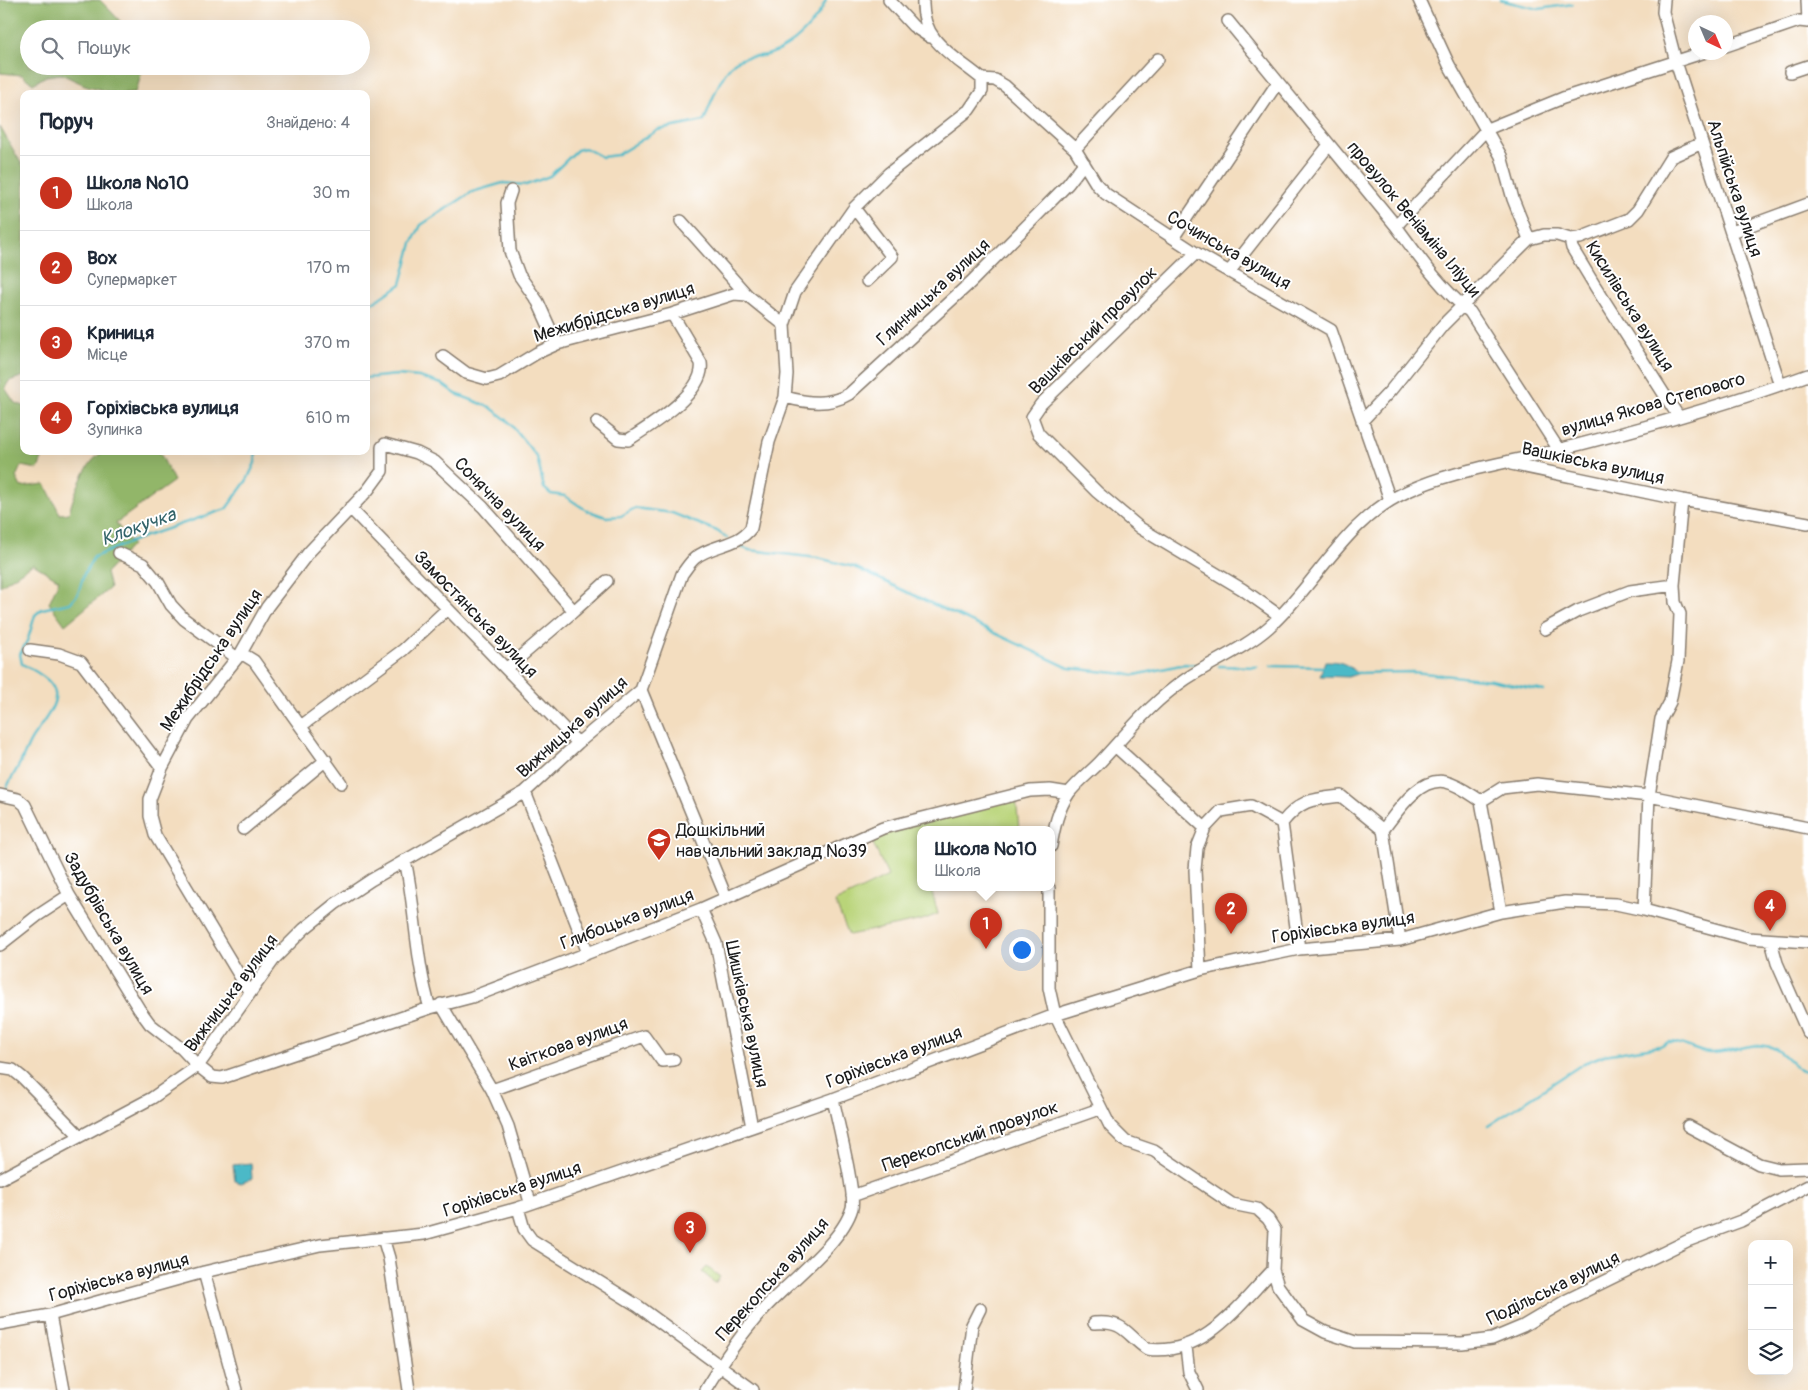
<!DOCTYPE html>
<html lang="uk">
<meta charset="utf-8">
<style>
:root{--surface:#fff;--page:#f6f6f7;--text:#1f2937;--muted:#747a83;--line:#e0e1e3;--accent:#c8321e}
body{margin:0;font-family:Pangolin,sans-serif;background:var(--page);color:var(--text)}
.controls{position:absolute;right:15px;bottom:15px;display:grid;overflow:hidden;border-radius:10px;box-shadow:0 5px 20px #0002}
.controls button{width:45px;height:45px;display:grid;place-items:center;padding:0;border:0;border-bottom:1px solid var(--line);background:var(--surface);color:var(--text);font:25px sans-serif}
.compass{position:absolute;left:1688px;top:15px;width:45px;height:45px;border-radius:50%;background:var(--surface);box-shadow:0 5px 20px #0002;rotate:136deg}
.you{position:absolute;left:1021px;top:949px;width:18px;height:18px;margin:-12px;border:4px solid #fff;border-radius:50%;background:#1a73e8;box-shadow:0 0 0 8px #1a73e833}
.badge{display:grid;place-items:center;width:32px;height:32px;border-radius:50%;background:var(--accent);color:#fff;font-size:16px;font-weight:700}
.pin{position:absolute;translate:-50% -41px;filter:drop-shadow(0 1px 2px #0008)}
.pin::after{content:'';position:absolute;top:26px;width:18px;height:15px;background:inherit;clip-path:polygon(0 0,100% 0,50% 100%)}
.popup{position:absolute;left:917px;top:826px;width:138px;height:65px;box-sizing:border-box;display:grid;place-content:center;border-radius:10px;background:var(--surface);filter:drop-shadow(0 1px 4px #0005);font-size:16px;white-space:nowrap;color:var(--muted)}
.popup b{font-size:19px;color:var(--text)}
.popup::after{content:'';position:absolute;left:50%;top:100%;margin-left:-10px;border:10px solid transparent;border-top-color:var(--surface)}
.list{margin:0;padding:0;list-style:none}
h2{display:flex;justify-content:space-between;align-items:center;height:65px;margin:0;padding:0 20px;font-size:21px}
h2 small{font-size:16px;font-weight:400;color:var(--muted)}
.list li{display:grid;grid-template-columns:32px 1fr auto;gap:15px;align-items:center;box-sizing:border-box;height:75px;padding:0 20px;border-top:1px solid var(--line)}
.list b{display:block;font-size:19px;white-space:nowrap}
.list p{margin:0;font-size:16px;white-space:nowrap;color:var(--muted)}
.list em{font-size:16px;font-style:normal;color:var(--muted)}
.icon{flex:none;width:28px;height:28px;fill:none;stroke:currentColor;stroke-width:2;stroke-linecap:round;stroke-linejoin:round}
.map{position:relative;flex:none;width:1808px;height:1390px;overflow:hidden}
.search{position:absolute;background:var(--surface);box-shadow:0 5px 20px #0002;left:20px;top:20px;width:350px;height:55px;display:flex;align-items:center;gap:12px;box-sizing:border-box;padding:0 18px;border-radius:28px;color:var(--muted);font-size:19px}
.panel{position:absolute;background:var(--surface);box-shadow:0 5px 20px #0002;left:20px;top:90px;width:350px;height:365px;border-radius:10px}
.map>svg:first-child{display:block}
.green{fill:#b9d479;stroke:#6a784a}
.forest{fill:#92b669;stroke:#576942}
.water{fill:#4cb9c7;stroke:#346a72}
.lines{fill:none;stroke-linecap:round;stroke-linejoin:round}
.stream{stroke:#4cb9c7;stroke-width:2.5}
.minor-casing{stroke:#887c6e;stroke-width:14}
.minor{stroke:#fff;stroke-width:11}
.labels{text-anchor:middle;stroke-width:4;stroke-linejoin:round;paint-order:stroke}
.street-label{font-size:18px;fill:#1c1c1c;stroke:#fff}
.poi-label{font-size:18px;fill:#1c1c1c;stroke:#fff;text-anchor:start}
.water-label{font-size:19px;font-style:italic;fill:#326369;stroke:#fff}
</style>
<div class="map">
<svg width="1808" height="1390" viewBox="0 0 1808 1390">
<rect width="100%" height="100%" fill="#fff"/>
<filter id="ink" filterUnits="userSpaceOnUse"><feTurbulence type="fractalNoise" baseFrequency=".02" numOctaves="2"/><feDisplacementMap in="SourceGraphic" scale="10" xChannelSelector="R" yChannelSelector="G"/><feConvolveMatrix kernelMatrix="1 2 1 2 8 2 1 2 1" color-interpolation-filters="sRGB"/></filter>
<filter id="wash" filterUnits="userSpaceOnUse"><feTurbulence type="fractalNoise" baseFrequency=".0096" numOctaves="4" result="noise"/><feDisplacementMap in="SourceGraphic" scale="20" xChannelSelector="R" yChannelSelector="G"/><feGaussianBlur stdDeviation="1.12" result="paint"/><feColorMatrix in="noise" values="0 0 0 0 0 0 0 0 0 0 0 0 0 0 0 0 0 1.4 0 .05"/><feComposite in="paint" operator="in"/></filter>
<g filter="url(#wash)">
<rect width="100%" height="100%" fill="#f3ddbf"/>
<path class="green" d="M1016,797L1019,830H921V888H931L938,914L922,920L849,935L835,902L888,876L871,839L885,832Z
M707,1267L720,1277L715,1283L702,1272Z"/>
<path class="forest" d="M0,0H100L123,24V29H29V66H137L142,71L136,92L116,94L85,85L61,74L46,76L33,84L22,75L0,73Z
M0,127L24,168V376L9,381L5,388L15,403L24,406V451H45L38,469L21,466L16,477L21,487L45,484L60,514L69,513C73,497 87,456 105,452C121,448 142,451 159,451L174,481L116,523L132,545L106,573L110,588L65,625L49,603L59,580L33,564L0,586Z"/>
<path class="water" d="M1325,661C1339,661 1348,663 1357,674L1348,677L1320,676Z
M251,1163L252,1179L241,1183L235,1181L233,1165Z"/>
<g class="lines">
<path class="stream" d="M1500,0L1539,9L1573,4
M366,305L376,301L401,284L412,243L421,225L472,192L503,183L526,185L550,176L577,150L585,148L602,157L617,155L658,130L704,121C709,106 722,72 734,63C748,53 756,59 770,54C793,47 817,22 826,0
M366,378L397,375L419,377L442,384L456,394L490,407L508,421L537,457L544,488L551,494L565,496L586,510L606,517L621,516L635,508L672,513L717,531L727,538
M741,547L749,550L818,558L854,567L1069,668L1135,675L1185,664L1200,665
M1219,666L1257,667
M1271,666L1325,667
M1354,673L1413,672L1491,680L1544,691
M5,792C9,781 16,772 21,761C25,754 28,744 33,737C59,700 70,688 22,664L20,654L28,639L35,615L42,609L70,603L78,594L84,574L94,557L143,537L226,509L247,480L255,463L256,451
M1488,1126L1584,1063L1604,1055L1660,1046L1668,1042C1682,1041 1695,1052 1709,1053C1730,1054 1749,1041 1771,1047C1787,1052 1794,1072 1808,1072"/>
</g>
</g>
<g filter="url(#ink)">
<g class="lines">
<defs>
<path id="minor" d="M889,0L913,26L930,37
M1419,0L1449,65L1501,156L1513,199L1529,239
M1664,0L1663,12L1676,62L1780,385
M1228,21L1396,226C1418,256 1441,289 1470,312L1559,450
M1726,46L1799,21L1808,22L1807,0
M1790,72L1808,66
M982,79L995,80L1005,86L1075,149L1097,185L1106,194L1196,253L1331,330L1390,500
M1075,149L1158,59
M511,191L507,203L510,251L519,275L538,302L557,344
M854,208L892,257L867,281
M681,221L747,295L784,325
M1396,226L1487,129L1563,98L1705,52
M1732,232L1808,204
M1173,238L1278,82
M1570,239L1572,248L1595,286L1678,416
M1196,253L1041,404L1032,417L1038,433L1097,492L1140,528L1242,589L1280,616
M1229,272L1329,145
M443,356L466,373L487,379L499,376L537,353L557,344L672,314L734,294L747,295
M785,397C807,403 829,406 849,394L971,282L1068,184L1084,163
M1362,421L1391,390L1443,325L1529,239L1544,235H1557L1570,239L1580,238L1629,219L1638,210L1671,157L1702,143
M597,422L618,439L628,440C650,426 706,392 701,363L672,314
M1511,464L1682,500L1808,523
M350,508L578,743
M119,553L143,564L158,582L171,605L184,619L237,658
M574,611L607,581
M1545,629L1578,611L1630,591L1674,585
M30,650L59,654L81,662L162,768
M241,653L254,661L341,783
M641,690L726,897
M301,726L403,650L447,609
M1115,746L1205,828
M525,792L588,953
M0,795L18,799L25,805L69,895L139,1009L150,1024L182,1049L198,1066L212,1077L222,1078L430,1008L472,997L588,953L701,909L883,828L1030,791L1050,790L1069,793
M243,829L326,760
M1051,846C1054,828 1058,809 1069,793C1078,781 1092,771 1102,760C1129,731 1152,702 1186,679C1213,661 1244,649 1269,627C1318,583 1344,520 1408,491C1453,470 1505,464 1553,451C1638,430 1725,405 1808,375
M405,860C416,909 415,959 430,1008
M1049,888V988L1055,1015L1110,1126L1125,1141L1154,1151L1232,1204L1257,1209L1268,1219L1275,1230L1273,1270L1278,1286L1303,1320L1325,1332L1355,1342L1462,1343L1492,1339L1523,1326L1567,1300L1687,1241L1741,1221L1808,1186
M701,909L716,943L752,1127
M1644,910L1649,796L1661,719L1670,702L1678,661L1680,614L1675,602L1674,585L1682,500
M1501,912L1481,801L1502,788L1537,784L1649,796L1808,828
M1400,940L1383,830C1397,812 1419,776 1446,782C1459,785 1470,794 1481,801
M1771,941L1777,963L1808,1033
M0,945L37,916L69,895
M1299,949L1282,823C1301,799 1313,799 1341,796L1383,830
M1200,970L1195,870L1197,848L1205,828L1221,811L1251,806L1282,823
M250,993L155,835L150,816V799L162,768L188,719L241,653L267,607L309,552L368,490L382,471V447L385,444L417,453L435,462L483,507L574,611L506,669
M441,1004L492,1090L508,1126L530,1202
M0,1068L13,1070L23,1078L80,1136
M492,1090L644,1036L662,1061L674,1060
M1688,1126L1759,1164L1779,1169L1808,1168
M0,1179L152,1098L198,1066L275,958L304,929L335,904L371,880L525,792L578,743L641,690L682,574C686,569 690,562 695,558C712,544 737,547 751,528L769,442L785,397L787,374L784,325L795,292L854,208L889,173L969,110L982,91V79C953,55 921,41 923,0
M852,1196L1099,1109
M518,1208L524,1229L532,1240L638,1306L753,1390
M383,1238L389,1258L409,1390
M204,1272L236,1390
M50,1315L64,1390
M1094,1323C1125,1320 1126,1335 1147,1349C1204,1357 1239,1305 1273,1270
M0,1324L50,1315L204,1272L320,1245L424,1234L518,1208L833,1099L1055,1015L1200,970L1232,963L1299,949L1400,940L1501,912L1565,902L1616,904L1644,910L1748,938L1808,942
M1186,1347L1189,1372L1198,1390
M705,1390C722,1362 741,1334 763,1310C788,1282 842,1243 852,1208C856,1194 837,1118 833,1099
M964,1390L972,1325L980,1309"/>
</defs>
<use href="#minor" class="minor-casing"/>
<use href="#minor" class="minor"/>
</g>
</g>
<defs>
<symbol id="school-pin" viewBox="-11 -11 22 30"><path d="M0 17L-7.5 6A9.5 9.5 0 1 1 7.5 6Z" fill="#c8321e" stroke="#fff"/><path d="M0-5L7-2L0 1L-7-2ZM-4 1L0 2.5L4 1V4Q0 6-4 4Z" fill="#fff"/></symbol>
</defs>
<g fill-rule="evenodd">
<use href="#school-pin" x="645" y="826" width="28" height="38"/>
</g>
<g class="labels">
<g class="street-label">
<text transform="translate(1735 188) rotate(72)" y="6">Альпійська вулиця</text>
<text transform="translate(1414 219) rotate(50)" y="6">провулок Веніаміна Іліуци</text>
<text transform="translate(1229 250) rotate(30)" y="6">Сочинська вулиця</text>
<text transform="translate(933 292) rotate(-43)" y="6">Глинницька вулиця</text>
<text transform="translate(1630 306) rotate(58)" y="6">Кисилівська вулиця</text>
<text transform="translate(614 312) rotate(-17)" y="6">Межибрідська вулиця</text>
<text transform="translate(1093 330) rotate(-45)" y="6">Вашківський провулок</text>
<text transform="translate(1653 404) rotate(-16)" y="6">вулиця Якова Степового</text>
<text transform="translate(1593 463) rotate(12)" y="6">Вашківська вулиця</text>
<text transform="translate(500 504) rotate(46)" y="6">Сонячна вулиця</text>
<text transform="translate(476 614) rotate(46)" y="6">Замостянська вулиця</text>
<text transform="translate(211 660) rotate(-56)" y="6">Межибрідська вулиця</text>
<text transform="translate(572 727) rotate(-42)" y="6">Вижницька вулиця</text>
<text transform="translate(627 919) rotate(-21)" y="6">Глибоцька вулиця</text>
<text transform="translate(109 923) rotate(60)" y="6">Задубрівська вулиця</text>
<text transform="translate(1343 927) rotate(-8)" y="6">Горіхівська вулиця</text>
<text transform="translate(231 993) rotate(-53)" y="6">Вижницька вулиця</text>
<text transform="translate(747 1014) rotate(78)" y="6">Шишківська вулиця</text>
<text transform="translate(568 1044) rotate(-20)" y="6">Квіткова вулиця</text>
<text transform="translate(894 1057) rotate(-21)" y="6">Горіхівська вулиця</text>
<text transform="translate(970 1136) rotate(-19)" y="6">Перекопський провулок</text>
<text transform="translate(512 1189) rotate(-18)" y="6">Горіхівська вулиця</text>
<text transform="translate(119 1277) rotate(-15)" y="6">Горіхівська вулиця</text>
<text transform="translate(772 1279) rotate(-48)" y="6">Перекопська вулиця</text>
<text transform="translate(1553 1288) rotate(-26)" y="6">Подільська вулиця</text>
</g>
<g class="poi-label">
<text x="676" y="836">Дошкільний<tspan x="676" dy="21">навчальний заклад №39</tspan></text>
</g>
<g class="water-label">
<text transform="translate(138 526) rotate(-20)" y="7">Клокучка</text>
</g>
</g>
</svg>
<div class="controls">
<button>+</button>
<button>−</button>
<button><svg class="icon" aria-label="layers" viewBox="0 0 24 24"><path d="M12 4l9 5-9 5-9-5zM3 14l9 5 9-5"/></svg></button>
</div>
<svg class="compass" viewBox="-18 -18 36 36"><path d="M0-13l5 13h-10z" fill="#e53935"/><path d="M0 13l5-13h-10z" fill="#747a83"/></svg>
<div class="you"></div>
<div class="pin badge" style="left:986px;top:949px">1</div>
<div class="popup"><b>Школа №10</b>Школа</div>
<div class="pin badge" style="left:1231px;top:934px">2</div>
<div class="pin badge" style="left:690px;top:1253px">3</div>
<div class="pin badge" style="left:1770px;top:931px">4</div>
<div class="search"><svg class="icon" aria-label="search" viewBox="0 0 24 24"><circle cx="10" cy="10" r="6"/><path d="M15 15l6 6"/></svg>Пошук</div>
<section class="panel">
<h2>Поруч<small>Знайдено: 4</small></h2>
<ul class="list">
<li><span class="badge">1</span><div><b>Школа №10</b><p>Школа</p></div><em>30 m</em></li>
<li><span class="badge">2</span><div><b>Box</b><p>Супермаркет</p></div><em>170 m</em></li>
<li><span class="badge">3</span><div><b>Криниця</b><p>Місце</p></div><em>370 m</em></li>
<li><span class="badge">4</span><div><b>Горіхівська вулиця</b><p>Зупинка</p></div><em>610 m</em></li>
</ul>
</section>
</div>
